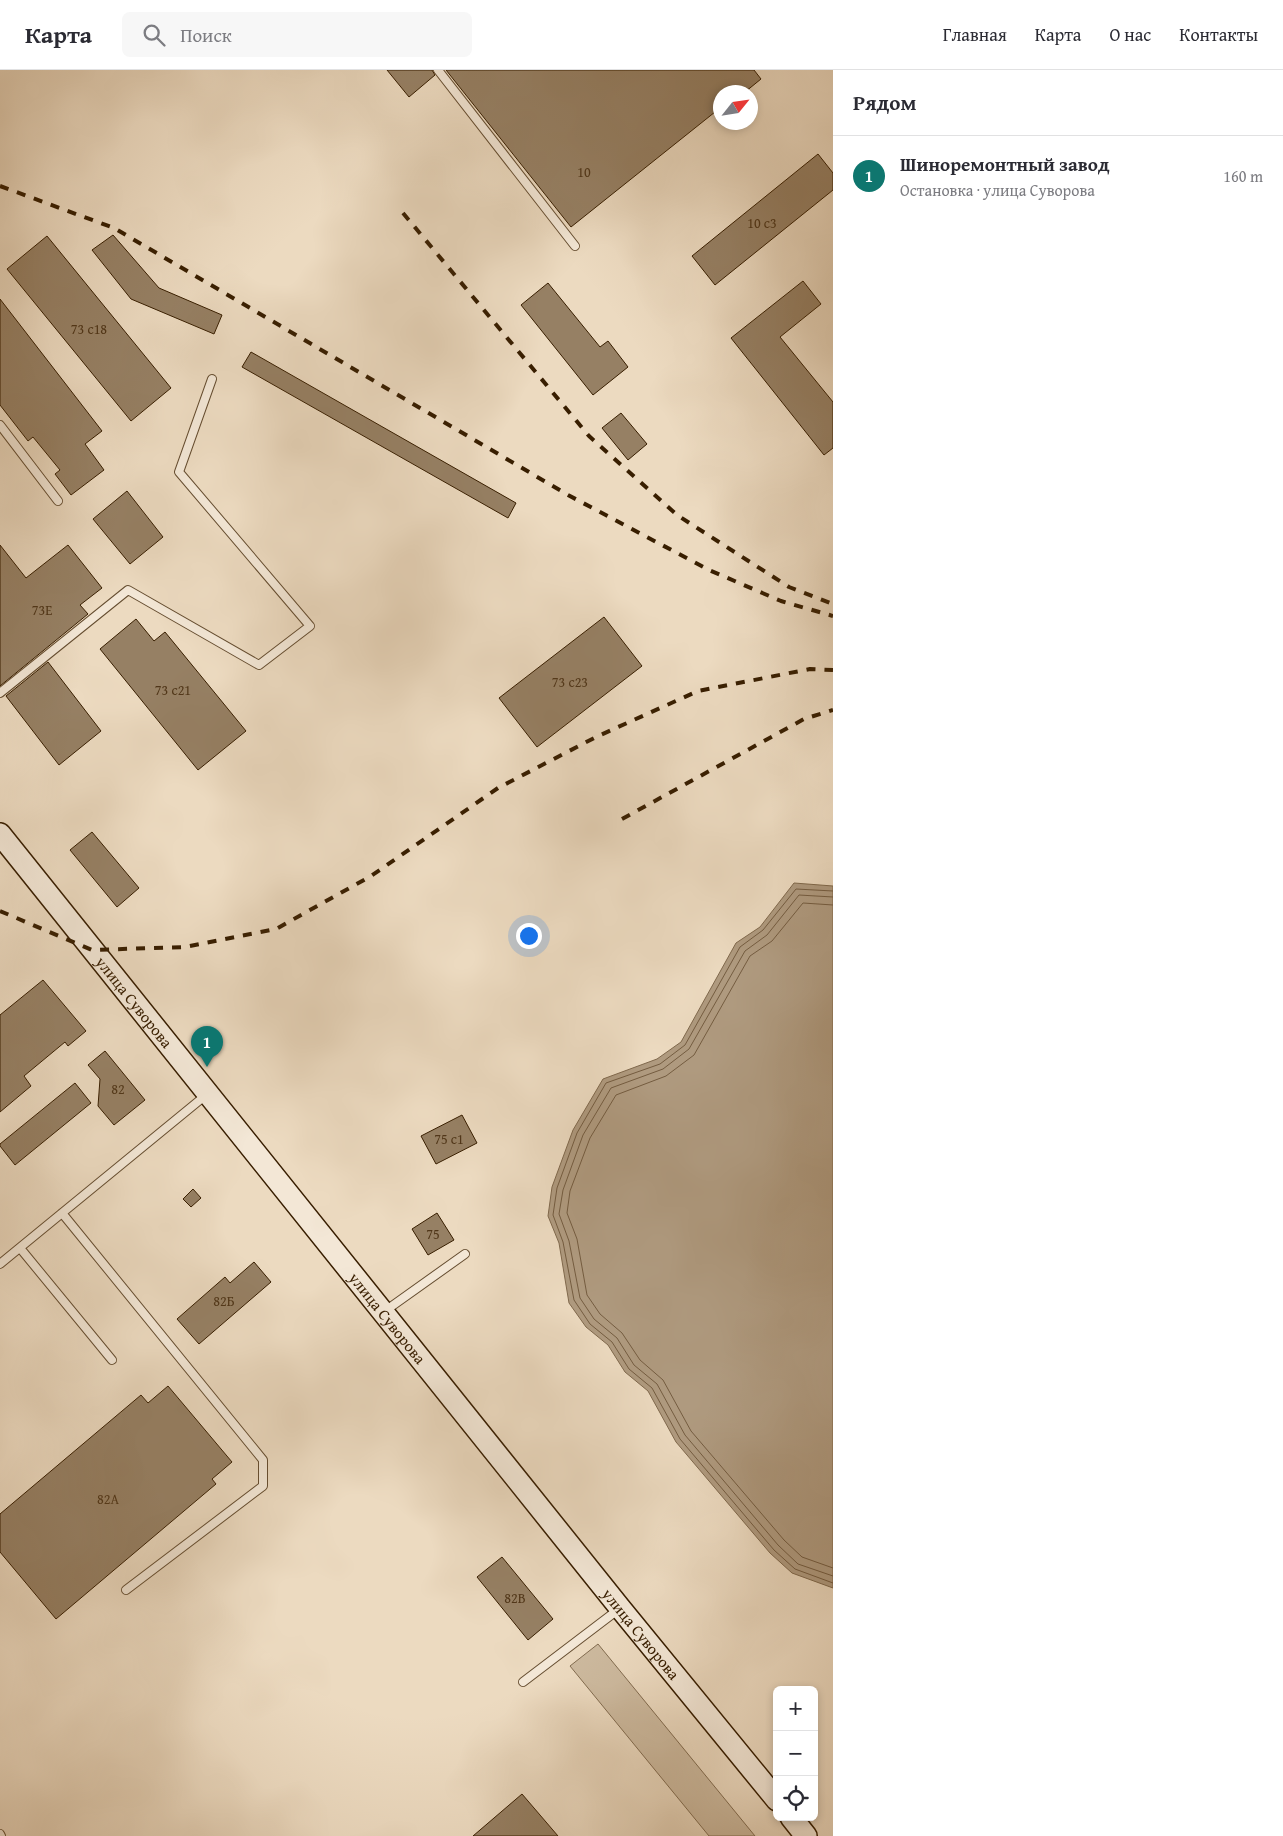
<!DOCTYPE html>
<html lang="ru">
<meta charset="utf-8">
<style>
:root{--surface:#fff;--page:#f7f7f7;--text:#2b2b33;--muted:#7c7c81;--line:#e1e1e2;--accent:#0f766e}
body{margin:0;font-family:"Gentium Book Plus",serif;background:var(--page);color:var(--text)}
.controls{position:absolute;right:15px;bottom:15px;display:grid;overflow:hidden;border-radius:8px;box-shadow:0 2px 8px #0003}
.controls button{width:45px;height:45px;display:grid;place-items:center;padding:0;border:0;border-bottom:1px solid var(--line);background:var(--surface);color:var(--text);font:25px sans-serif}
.compass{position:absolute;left:713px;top:15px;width:45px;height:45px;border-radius:50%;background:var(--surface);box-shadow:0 2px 8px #0003;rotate:60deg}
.you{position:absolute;left:528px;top:865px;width:18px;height:18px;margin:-12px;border:4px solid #fff;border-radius:50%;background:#1a73e8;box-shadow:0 0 0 8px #1a73e833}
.badge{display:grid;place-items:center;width:32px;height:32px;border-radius:50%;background:var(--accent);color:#fff;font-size:16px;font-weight:700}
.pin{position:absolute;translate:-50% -41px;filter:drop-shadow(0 1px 2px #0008)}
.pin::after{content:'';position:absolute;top:26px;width:18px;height:15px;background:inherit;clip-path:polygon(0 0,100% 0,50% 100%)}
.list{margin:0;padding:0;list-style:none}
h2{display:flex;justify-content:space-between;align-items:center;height:65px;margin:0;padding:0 20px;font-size:21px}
h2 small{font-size:16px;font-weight:400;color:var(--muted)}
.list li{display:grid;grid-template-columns:32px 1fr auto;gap:15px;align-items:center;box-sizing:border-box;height:80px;padding:0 20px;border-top:1px solid var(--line)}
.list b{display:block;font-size:19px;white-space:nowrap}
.list p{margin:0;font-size:16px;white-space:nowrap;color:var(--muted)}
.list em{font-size:16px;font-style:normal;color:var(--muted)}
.icon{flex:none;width:28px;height:28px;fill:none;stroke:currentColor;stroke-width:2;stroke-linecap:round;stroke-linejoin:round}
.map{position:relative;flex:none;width:833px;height:1766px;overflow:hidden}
header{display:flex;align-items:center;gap:30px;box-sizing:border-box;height:70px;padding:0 25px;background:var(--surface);border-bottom:1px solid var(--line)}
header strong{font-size:24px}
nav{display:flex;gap:28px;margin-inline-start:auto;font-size:18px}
.search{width:350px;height:45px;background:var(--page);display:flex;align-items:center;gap:12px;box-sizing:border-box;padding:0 18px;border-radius:8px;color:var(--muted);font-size:19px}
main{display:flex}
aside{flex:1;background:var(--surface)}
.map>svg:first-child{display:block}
.green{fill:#cdba9f;stroke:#826c50}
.water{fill:#af9a7f;stroke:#7f684c}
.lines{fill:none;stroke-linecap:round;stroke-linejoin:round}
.shore{stroke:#745c40;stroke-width:1}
.building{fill:#968064;stroke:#381e00}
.service-casing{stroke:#654d30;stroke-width:10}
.secondary-casing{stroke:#381e00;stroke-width:24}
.service{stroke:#f3e7d6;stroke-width:8}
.secondary{stroke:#f3e7d6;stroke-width:21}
.rail{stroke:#381e00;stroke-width:4;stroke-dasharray:9 9;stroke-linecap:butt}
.labels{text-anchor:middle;stroke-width:4;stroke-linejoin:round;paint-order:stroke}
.number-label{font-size:14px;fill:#503619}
.street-label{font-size:16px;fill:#381e00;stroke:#f3e7d6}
</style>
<header>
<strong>Карта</strong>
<div class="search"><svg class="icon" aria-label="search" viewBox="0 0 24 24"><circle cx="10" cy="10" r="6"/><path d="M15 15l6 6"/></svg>Поиск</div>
<nav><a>Главная</a><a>Карта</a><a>О нас</a><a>Контакты</a></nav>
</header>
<main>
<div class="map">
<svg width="833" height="1766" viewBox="0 0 833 1766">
<rect width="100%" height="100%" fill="#ecdac0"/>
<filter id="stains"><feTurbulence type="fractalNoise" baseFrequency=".004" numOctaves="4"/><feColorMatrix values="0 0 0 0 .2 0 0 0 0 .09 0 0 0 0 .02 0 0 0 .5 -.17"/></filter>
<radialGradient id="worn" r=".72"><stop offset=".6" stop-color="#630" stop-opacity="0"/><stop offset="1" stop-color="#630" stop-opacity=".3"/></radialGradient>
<path class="green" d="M598,1574L755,1766H709L570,1596Z"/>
<path class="water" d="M794,813L833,816V1518L792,1503L770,1483L676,1372L648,1321L625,1302L608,1275L586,1257L569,1233L559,1173L548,1146L552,1117L573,1060L603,1009L657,989L681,972L736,873L760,857Z"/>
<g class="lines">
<path class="shore" d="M833,821L796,819L763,860L740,877L685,975L660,994L606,1013L577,1063L557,1118L553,1145L563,1172L574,1230L590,1254L612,1272L629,1299L652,1318L680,1369L774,1480L795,1499L833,1513
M833,827L799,825L767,865L745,881L689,979L663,999L611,1018L583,1065L563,1120L559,1144L569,1171L580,1228L594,1249L617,1268L634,1295L657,1314L685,1365L778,1475L798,1494L833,1506
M833,835L803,833L772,871L750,886L694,985L666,1006L616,1025L590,1068L570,1121L567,1143L577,1169L587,1225L600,1244L622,1263L640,1290L663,1310L691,1361L784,1470L802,1487L833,1498"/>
</g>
<path class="building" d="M387,0H432L435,5L409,27Z
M446,0H754L761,9L745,22H720V38L571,157Z
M818,84L833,103V120L715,215L692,186Z
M113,165L159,218L222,245L214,264L131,229L92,180Z
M47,166L171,318L131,351L7,199Z
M803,211L821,234L780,267L833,332V378L824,385L731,268Z
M548,213L600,277L608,271L628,297L593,325L521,235Z
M0,229L102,361L85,374L104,400L71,425L55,404L60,400L33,367L28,371L0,335Z
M251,282L516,433L508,448L242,297Z
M621,343L647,374L628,390L602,358Z
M127,421L163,467L130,494L93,449Z
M0,475L26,508L68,475L102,518L80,535L88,544L0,616Z
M604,547L642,596L537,677L499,628Z
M136,549L154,571L165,562L246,661L198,700L100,579Z
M48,592L101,661L59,695L6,626Z
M92,762L139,818L117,837L70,780Z
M43,910L86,961L68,976L65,972L24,1006L31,1016L0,1042V945Z
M105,981L145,1030L114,1055L98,1036L100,1009L88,995Z
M75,1013L91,1033L15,1095L0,1076V1074Z
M462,1045L477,1073L436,1094L421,1066Z
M193,1119L201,1128L191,1137L183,1129Z
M437,1143L454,1170L428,1185L412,1159Z
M254,1192L271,1212L199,1274L177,1249L225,1207L230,1213Z
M168,1316L232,1392L212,1409L216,1414L56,1549L0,1482V1444L141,1325L148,1333Z
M502,1487L553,1549L528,1570L477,1507Z
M522,1724L558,1766H473Z"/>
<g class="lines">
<defs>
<path id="service" d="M438,0L575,176
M0,355L58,431
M0,623L128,520L259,595L310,556L179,402L212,309
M62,1143L263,1390V1416L126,1520
M20,1178L112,1290
M0,1194L206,1025
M385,1241L465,1184
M523,1612L619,1539
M0,1764L1,1766"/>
<g id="secondary">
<path id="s1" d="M0,764L620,1538L777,1730"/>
<path d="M791,1747L806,1766"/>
</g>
</defs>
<use href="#service" class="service-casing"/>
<use href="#secondary" class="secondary-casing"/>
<use href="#service" class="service"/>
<use href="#secondary" class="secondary"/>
<path class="rail" d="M0,116L114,158L568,425L709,500L781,531L833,546
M403,143L589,366L677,445L789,517L833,534
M622,749L804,649L833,640
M0,841L92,880L185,877L276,859L371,806L498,718L596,667L698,621L810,599L833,600"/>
</g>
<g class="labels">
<g class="number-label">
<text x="584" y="107">10</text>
<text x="762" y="158">10 с3</text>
<text x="89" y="264">73 с18</text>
<text x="42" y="545">73Е</text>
<text x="570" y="617">73 с23</text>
<text x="173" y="625">73 с21</text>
<text x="118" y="1024">82</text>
<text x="449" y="1074">75 с1</text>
<text x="433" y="1169">75</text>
<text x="224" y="1236">82Б</text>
<text x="108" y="1434">82А</text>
<text x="515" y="1533">82В</text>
</g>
<g class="street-label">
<text dy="6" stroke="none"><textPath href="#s1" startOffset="215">улица Суворова</textPath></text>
<text dy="6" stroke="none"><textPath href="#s1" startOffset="620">улица Суворова</textPath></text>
<text dy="6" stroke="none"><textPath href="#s1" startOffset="1025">улица Суворова</textPath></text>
</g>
</g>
<rect width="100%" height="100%" filter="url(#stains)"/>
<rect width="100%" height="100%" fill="url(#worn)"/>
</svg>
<div class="controls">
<button>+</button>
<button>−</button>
<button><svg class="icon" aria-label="locate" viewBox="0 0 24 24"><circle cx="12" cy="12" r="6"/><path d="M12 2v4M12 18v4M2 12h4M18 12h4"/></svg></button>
</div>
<svg class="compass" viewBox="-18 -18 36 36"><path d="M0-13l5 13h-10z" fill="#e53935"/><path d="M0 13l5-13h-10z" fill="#7c7c81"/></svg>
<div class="you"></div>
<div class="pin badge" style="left:207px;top:997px">1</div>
</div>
<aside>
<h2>Рядом<small></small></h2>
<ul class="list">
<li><span class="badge">1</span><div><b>Шиноремонтный завод</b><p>Остановка · улица Суворова</p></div><em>160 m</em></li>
</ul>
</aside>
</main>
